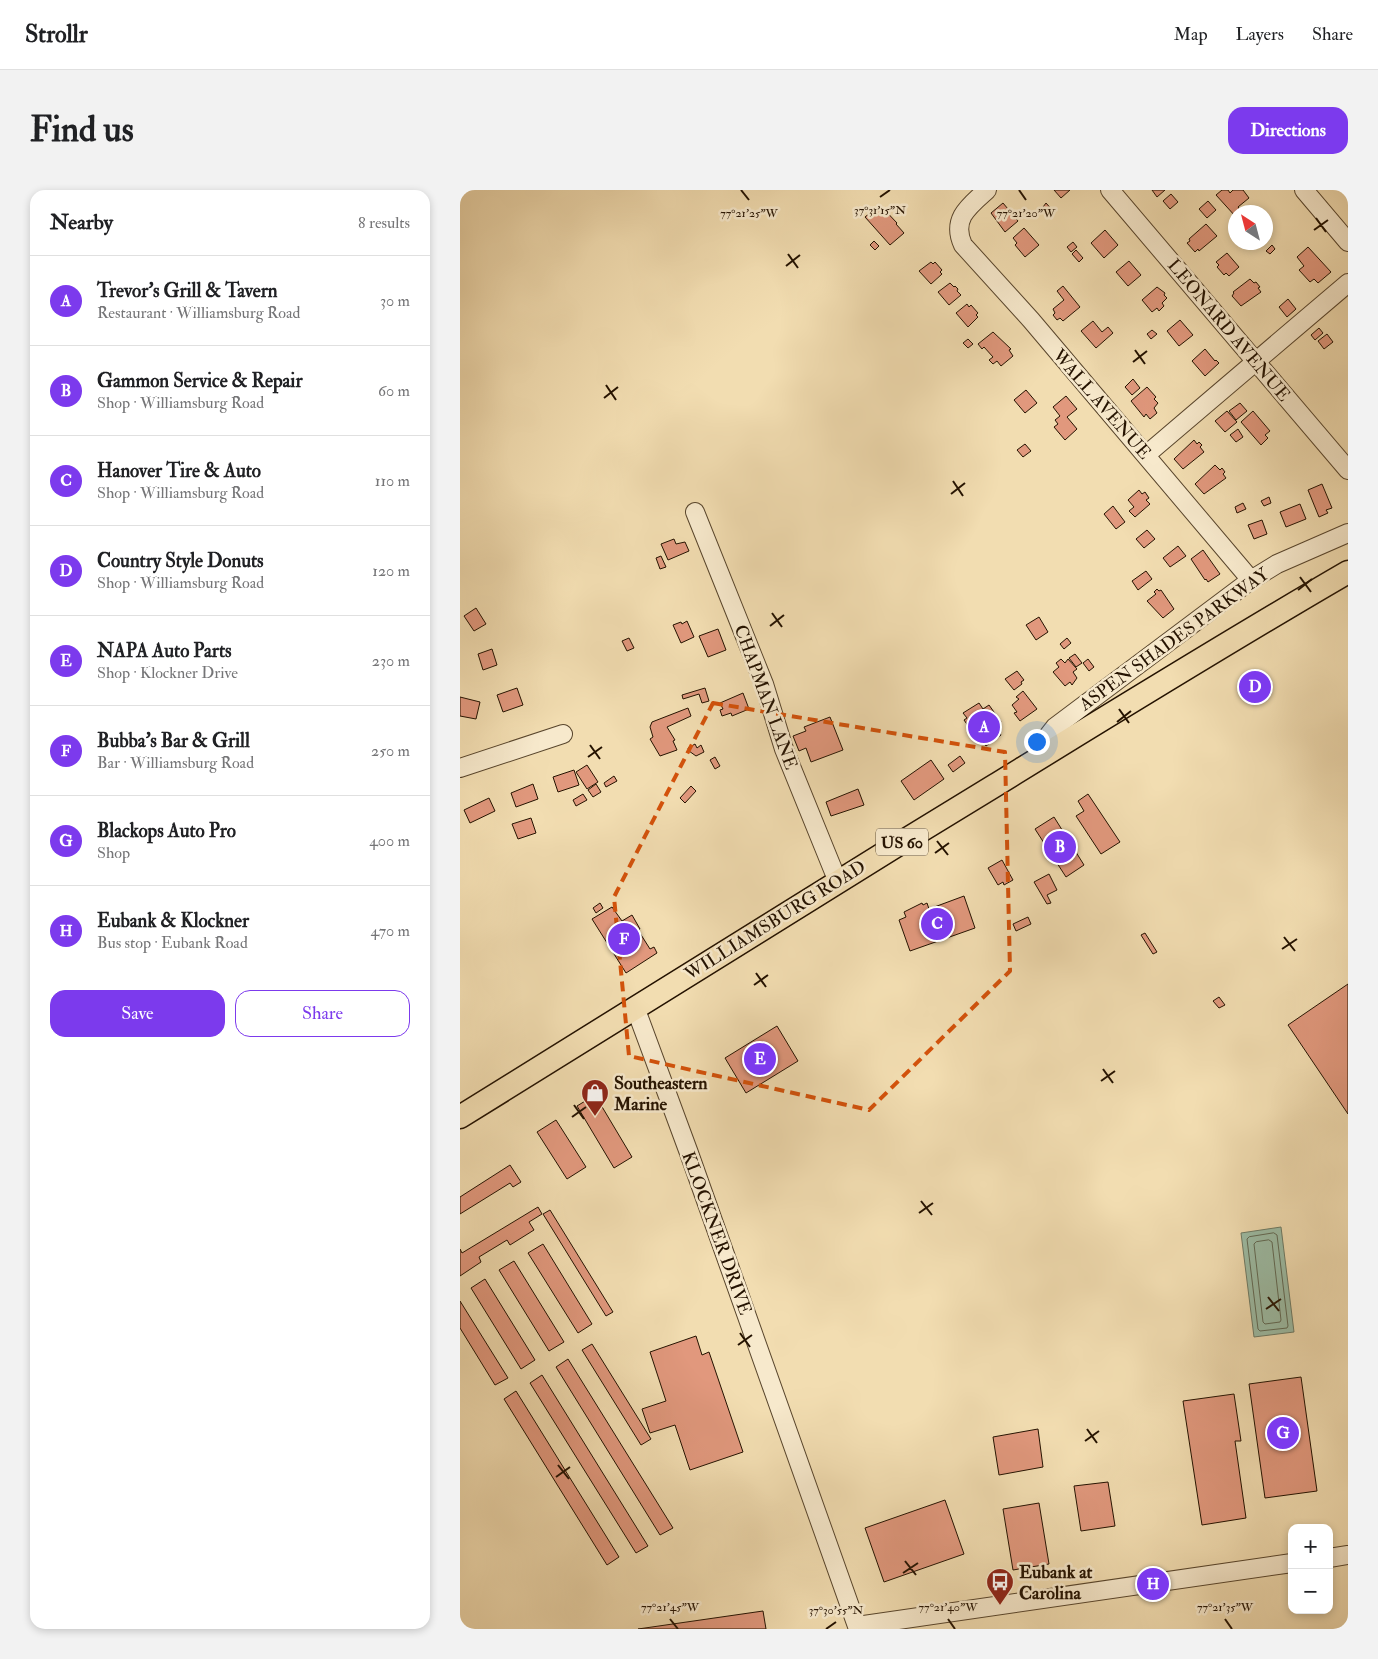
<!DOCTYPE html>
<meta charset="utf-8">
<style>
:root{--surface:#fff;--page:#f2f2f2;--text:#202124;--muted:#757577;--line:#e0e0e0;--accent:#7c3aed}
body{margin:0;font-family:"IM FELL Double Pica",serif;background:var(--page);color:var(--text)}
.controls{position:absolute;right:15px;bottom:15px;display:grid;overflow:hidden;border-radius:10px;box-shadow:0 2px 8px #0003}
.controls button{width:45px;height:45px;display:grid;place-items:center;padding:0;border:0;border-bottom:1px solid var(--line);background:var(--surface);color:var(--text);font:25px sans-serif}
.compass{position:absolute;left:768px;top:15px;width:45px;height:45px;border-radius:50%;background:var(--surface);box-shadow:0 2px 8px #0003;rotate:324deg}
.you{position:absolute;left:576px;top:551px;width:18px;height:18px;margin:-12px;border:4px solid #fff;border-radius:50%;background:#1a73e8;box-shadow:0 0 0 8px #1a73e833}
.badge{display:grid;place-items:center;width:32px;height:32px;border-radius:50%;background:var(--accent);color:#fff;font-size:16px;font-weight:700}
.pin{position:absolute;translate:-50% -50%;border:2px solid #fff;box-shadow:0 1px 5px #0006}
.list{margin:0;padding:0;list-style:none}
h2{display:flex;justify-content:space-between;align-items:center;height:65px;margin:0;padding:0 20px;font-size:21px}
h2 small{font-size:16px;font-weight:400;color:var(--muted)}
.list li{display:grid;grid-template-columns:32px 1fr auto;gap:15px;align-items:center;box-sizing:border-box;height:90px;padding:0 20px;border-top:1px solid var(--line)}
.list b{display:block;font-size:19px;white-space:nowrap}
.list p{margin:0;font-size:16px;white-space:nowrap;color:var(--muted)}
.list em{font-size:16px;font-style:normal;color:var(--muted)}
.actions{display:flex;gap:10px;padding:15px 20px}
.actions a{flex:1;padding:11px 0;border:1px solid var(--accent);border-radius:15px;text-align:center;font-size:18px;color:var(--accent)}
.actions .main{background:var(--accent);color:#fff}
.map{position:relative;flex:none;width:888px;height:1439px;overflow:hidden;border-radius:15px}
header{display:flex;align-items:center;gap:30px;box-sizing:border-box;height:70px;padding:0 25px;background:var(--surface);border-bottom:1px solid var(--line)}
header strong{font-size:24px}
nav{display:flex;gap:28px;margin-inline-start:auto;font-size:18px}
.intro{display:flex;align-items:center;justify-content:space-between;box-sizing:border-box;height:120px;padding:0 30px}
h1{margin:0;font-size:35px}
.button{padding:12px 22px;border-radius:15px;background:var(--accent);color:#fff;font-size:18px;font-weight:700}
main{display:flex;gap:30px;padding:0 30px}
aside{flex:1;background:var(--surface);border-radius:15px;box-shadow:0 2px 8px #0003}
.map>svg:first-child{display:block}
.water{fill:#9cbda6;stroke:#6c7964}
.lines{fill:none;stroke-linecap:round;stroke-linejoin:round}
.shore{stroke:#606853;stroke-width:1}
.building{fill:#e1987d;stroke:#241200}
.minor-casing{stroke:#58452c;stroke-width:20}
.major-casing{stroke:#241200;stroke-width:25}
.minor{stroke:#f7e9cc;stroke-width:18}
.major{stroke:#f2ddb1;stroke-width:22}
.marked{fill:none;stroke:#d4520b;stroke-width:4;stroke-dasharray:10 6;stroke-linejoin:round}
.ticks{fill:none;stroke:#241200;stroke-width:2}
.labels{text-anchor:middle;stroke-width:5;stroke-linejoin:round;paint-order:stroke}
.shield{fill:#f7e9cc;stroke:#63523d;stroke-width:1}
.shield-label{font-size:16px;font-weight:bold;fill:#241200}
.street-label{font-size:18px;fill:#241200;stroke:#f7e9cc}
.poi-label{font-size:18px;font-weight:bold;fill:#241200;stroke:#f7e9cc;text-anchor:start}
.ticks-label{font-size:12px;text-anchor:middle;fill:#241200;stroke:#f7e9cc;stroke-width:5;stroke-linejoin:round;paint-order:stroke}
</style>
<header>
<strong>Strollr</strong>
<nav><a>Map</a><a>Layers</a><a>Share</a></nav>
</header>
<div class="intro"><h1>Find us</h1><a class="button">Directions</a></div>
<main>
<aside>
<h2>Nearby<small>8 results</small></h2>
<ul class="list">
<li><span class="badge">A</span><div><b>Trevor's Grill &amp; Tavern</b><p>Restaurant · Williamsburg Road</p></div><em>30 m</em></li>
<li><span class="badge">B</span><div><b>Gammon Service &amp; Repair</b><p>Shop · Williamsburg Road</p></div><em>60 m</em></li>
<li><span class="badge">C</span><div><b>Hanover Tire &amp; Auto</b><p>Shop · Williamsburg Road</p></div><em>110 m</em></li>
<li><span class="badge">D</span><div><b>Country Style Donuts</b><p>Shop · Williamsburg Road</p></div><em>120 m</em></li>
<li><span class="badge">E</span><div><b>NAPA Auto Parts</b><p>Shop · Klockner Drive</p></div><em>230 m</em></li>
<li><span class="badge">F</span><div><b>Bubba's Bar &amp; Grill</b><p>Bar · Williamsburg Road</p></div><em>250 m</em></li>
<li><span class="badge">G</span><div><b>Blackops Auto Pro</b><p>Shop</p></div><em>400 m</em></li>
<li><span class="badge">H</span><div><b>Eubank &amp; Klockner</b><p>Bus stop · Eubank Road</p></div><em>470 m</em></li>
</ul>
<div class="actions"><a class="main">Save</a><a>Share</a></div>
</aside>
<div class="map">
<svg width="888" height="1439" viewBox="0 0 888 1439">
<rect width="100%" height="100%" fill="#f2ddb1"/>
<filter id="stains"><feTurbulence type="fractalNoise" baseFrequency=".004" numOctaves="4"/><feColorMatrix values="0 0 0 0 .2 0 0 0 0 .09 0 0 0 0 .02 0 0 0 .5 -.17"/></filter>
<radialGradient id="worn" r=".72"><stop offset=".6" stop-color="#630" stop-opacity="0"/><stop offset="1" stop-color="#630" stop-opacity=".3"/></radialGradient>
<path class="water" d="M821,1037L834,1142L794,1147L781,1043Z"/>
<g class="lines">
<path class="shore" d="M814,1043L817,1045L828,1136L827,1138L800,1141L798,1139L787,1049L789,1047Z
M809,1050L812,1052L821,1130L820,1132L805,1134L803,1132L794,1054L796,1052Z"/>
</g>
<path class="building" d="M594,0H610L601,8Z
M692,0H705L697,7Z
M762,0H768L770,3L773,0H783L789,8L778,17L782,22L785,19L788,22H776V27L756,5Z
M711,4L718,12L710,19L703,11Z
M748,11L756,20L747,28L739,19Z
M543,13L558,31L545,42L531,23Z
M586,13L594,22L590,25L583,17Z
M420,15L437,33L436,34L444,43L430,55L405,27Z
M746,34L757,46L739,61L738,59L735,62L727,53L730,51L729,49Z
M564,38L579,55L565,67L555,55L557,53L553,48Z
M645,40L658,55L644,68L631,53Z
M414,51L419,56L415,60L410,55Z
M613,52L617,57L611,62L607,57Z
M812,55L815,59L810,64L806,61Z
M848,57L871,82L858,93L854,89L850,92L839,80L844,76L837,67Z
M616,60L623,68L619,72L612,64Z
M767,63L779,77L769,86L766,83L764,85L757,77L759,75L756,72Z
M669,71L681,85L668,96L656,82Z
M471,72L473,74L475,72L482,80L480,82L482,84L471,94L459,81Z
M790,89L794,93L796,92L800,97L798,98L801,102L781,116L772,106L774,103L773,102Z
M490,93L494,97L495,96L498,99L497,101L501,105L489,115L478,102Z
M603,96L620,117L603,131L600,128L597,130L593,125L595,123L593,119L604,110L597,101Z
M697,97L705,103L704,105L707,108L702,113L704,116L699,121L697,118L692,122L682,110Z
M828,109L836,119L827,127L819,117Z
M507,114L509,117L511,115L518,123L516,125L518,127L508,137L496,123Z
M720,130L733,145L719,156L707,141Z
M633,131L642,142L648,137L653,143L636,158L621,141Z
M859,138L863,143L855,150L851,145Z
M692,140L697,144L691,149L687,144Z
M533,142L551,159L549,160L553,166L541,176L537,171L533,174L529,170L533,167L524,157L522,159L518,154Z
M867,144L873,152L864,159L858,151Z
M508,149L513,154L508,158L503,153Z
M745,159L755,171L756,170L759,173L745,186L732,171Z
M673,189L680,198L672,205L665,197Z
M687,197L696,207L694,209L698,213L694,218L697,223L690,229L686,224L684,227L671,211Z
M566,200L577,213L565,223L554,210Z
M606,206L617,219L607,227L617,239L605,250L594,237L598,234L595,230L600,226L593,217Z
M780,213L787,221L776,230L769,221Z
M767,221L777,232L765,242L755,231Z
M793,221L810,241L805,245L808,248L801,255L781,232Z
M778,239L783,247L776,252L770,245Z
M734,250L737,254L739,252L742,255L740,257L744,262L723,279L714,269Z
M565,254L571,261L563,267L557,260Z
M755,275L760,280L762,278L765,282L763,284L766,288L744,304L735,294Z
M862,294L872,318L866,320L868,323L859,327L848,300Z
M679,300L682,304L685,302L689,308L686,310L690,314L675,327L669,321L674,317L668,310Z
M809,307L811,313L804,316L801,311Z
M783,313L786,319L777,323L775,317Z
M840,314L846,329L826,337L820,322Z
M653,316L665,332L656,339L644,324Z
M802,330L807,344L794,349L788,335Z
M687,340L695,349L684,358L676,349Z
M214,349L216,354L225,352L229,361L208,370L201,354Z
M718,356L726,366L710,377L703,368Z
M743,360L760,384L748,392L746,389L745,390L731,369Z
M201,366L206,377L200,379L196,368Z
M686,381L692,389L678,400L672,391Z
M697,399L699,401L701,400L714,419L703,428L687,411L696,404L694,402Z
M16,418L26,434L14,441L4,426Z
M579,427L588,442L576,450L566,435Z
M227,431L234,447L221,453L213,435L221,432L222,434Z
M258,439L266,460L248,467L239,446Z
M169,448L174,458L167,461L162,451Z
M607,448L611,453L604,459L600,454Z
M32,459L37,475L23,480L18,464Z
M615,464L622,473L616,477L609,468Z
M601,469L605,473L608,469L617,479L613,482L617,488L612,495L610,492L605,496L593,482L599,477L596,473Z
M628,469L634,477L629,481L623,473Z
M794,480L799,488L801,487L805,494L802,495L805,500L800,503L802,507L794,511L790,505L788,507L787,504L789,503L780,488Z
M557,481L564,490L561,492L562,494L554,500L545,489Z
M57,498L63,515L43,522L37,505Z
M245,498L249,511L242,513L239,504L223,509L222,505Z
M563,501L577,519L560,531L554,523L557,522L552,515L559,509L556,507Z
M283,503L289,519L272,526L271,523L262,526L260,520L263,519L260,513Z
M0,507L20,512L16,529L0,526Z
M519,513L523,519L529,515L541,532L535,536L541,545L526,556L514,538L511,540L504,530L507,528L503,523Z
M228,518L231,526L207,537L215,550L213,551L217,560L200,566L190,549L193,547L190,537L192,532Z
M370,527L383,560L351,572L346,558L339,561L333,546L346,541L344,537Z
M235,554L237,558L241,555L244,562L236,566L229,561L228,558Z
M500,566L505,573L493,582L488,575Z
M255,567L260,576L255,579L250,570Z
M471,570L484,589L454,610L441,591Z
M127,575L138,592L127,599L116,582Z
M114,580L119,595L98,602L93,587Z
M154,586L157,591L146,597L144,593Z
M73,594L78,609L56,617L51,603Z
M136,594L141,602L133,607L128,600Z
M231,596L236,601L225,613L220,608Z
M398,599L404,615L371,626L366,612Z
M123,604L127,610L116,616L113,610Z
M628,604L660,652L641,664L616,626L624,621L618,611Z
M29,608L35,621L10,633L4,620Z
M594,627L624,675L606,687L575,639Z
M71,628L76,643L58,649L52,634Z
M542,670L553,690L544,695L543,692L538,695L528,678Z
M589,684L597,700L587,705L591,713L587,714L574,692Z
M504,706L515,738L450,761L439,730L446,727L444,722L462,713L463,715L467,713L469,719Z
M140,713L143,718L136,723L133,718Z
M152,717L162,731L172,725L180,739L178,740L190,759L194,757L197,763L166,783L132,729Z
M568,727L571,734L556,741L553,734Z
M685,743L697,762L693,764L681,745Z
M888,794V924L828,835Z
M759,807L765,815L759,818L753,811Z
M317,836L338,871L286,903L265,868Z
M135,905L172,967L154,978L117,916Z
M96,930L126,977L107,989L77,942Z
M50,975L61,992L53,997L50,993L0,1024V1007Z
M78,1017L82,1024L69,1032L74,1040L50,1055L47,1050L19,1067L21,1072L0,1086V1059L2,1063Z
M90,1020L153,1122L146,1126L83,1024Z
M83,1054L132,1134L118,1143L68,1063Z
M54,1071L104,1152L89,1161L39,1080Z
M25,1089L75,1170L61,1179L11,1098Z
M0,1111L48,1188L35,1195L0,1138Z
M236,1146L242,1165L249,1162L283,1262L230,1280L215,1235L190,1243L182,1219L206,1211L190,1162Z
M132,1154L191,1249L181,1255L122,1160Z
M108,1169L213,1338L200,1345L96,1177Z
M82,1185L188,1356L176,1363L70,1193Z
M841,1187L857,1301L805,1308L789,1194Z
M56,1201L159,1367L147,1375L44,1209Z
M774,1204L781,1251H775L786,1328L742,1335L723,1211Z
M578,1239L583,1277L539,1285L533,1247Z
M648,1292L655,1336L621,1341L614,1296Z
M485,1310L504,1364L424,1392L405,1338Z
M579,1313L589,1374L553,1380L543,1319Z
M303,1421L306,1439H178Z"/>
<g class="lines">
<defs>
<path id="minor" d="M527,0C509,16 491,29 503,55L571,130L791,390
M650,0L888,280
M844,0L888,52
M686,265L888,93
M235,322L304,494L324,559L378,692
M589,562L588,546L595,537L791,390L817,374L888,343
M0,578L103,544
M175,817L229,963L398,1439
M869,1368L888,1365
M397,1436L832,1373"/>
<path id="major" d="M0,927C177,816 355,705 534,596C651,524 769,451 888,382"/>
</defs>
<use href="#minor" class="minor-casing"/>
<use href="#major" class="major-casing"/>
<use href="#minor" class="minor"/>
<use href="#major" class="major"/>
</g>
<path class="marked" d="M253,513L545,562L550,781L409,920L169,866L154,707Z"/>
<path class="ticks" d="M281,0L289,10M559,0L566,10M420,7L430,0M856,28L866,42M854,40L868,30M328,64L338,78M326,76L340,65M675,160L685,174M673,172L687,161M146,195L156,210M144,208L158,197M493,291L503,306M491,304L505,293M840,387L851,402M838,400L852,389M312,423L322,437M310,436L324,425M659,519L669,533M657,532L671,521M130,555L140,569M128,567L142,557M477,651L488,665M475,663L489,653M824,747L835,761M822,759L837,749M296,783L306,797M294,795L308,785M643,879L653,893M641,891L655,881M114,915L124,929M112,927L126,917M461,1011L472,1025M459,1023L473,1013M808,1107L819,1121M806,1119L821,1109M280,1143L290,1157M278,1155L292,1145M627,1239L637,1253M625,1251L639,1241M98,1275L109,1289M96,1287L110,1277M445,1371L456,1385M443,1383L458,1373M210,1429L218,1439M488,1429L495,1439M765,1429L772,1439M366,1439L376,1432"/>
<defs>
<symbol id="shop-pin" viewBox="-11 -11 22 30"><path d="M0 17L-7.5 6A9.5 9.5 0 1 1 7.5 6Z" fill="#8f2418" stroke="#f7e9cc"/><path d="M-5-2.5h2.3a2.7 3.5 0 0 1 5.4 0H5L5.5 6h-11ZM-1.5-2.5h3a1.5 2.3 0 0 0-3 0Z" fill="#fff"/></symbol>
<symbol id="bus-pin" viewBox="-11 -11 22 30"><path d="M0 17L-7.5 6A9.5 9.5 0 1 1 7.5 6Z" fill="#8f2418" stroke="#f7e9cc"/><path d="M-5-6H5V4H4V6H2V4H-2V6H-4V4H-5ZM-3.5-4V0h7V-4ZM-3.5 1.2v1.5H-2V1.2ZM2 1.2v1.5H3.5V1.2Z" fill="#fff"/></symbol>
</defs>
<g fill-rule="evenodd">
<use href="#shop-pin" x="119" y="887" width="32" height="43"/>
<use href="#bus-pin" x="524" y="1376" width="32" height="43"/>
</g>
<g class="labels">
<rect class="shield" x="416" y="638.5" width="52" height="27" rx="4"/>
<g class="shield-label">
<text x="442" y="658">US 60</text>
</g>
<g class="street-label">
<text transform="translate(769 140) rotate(50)" y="6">LEONARD AVENUE</text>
<text transform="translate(642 214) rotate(49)" y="6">WALL AVENUE</text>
<text transform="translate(714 449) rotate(-36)" y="6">ASPEN SHADES PARKWAY</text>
<text transform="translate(306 507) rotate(70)" y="6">CHAPMAN LANE</text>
<text transform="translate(315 730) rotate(-32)" y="6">WILLIAMSBURG ROAD</text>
<text transform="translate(257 1043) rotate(70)" y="6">KLOCKNER DRIVE</text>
</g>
<g class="poi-label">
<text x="154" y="899">Southeastern<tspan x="154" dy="21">Marine</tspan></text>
<text x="559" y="1388">Eubank at<tspan x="559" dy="21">Carolina</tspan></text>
</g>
</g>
<g class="ticks-label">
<text x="420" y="24">37°31'15"N</text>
<text x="289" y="27">77°21'25"W</text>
<text x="566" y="27">77°21'20"W</text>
<text x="210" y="1421">77°21'45"W</text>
<text x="488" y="1421">77°21'40"W</text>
<text x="765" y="1421">77°21'35"W</text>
<text x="376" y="1424">37°30'55"N</text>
</g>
<rect width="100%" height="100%" filter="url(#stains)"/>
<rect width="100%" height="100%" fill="url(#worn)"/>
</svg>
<div class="controls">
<button>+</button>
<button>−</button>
</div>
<svg class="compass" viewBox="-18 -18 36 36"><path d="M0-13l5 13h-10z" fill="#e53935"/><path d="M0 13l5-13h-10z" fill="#757577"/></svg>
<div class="you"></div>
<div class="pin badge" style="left:524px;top:537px">A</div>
<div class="pin badge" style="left:600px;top:657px">B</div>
<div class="pin badge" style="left:477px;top:734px">C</div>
<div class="pin badge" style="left:795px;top:497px">D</div>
<div class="pin badge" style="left:300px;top:869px">E</div>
<div class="pin badge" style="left:164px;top:749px">F</div>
<div class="pin badge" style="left:823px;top:1243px">G</div>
<div class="pin badge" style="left:693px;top:1394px">H</div>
</div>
</main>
